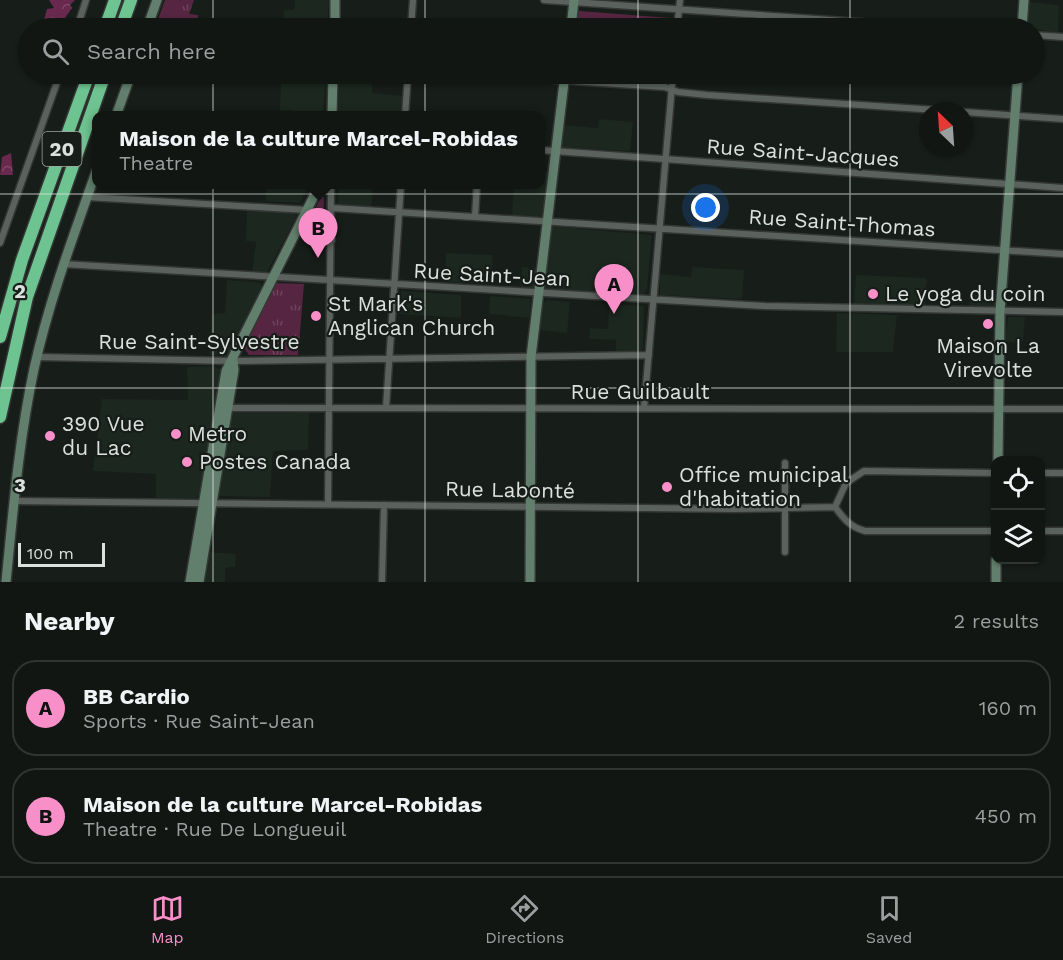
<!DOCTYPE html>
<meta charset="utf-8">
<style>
:root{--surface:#111613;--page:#1a1f1c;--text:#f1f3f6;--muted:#9c9fa0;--line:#303533;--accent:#f98fc9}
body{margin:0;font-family:"Work Sans",sans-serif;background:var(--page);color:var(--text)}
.controls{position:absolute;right:18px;bottom:18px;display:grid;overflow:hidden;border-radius:12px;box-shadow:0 2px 4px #0004}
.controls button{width:54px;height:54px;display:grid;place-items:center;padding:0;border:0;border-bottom:2px solid var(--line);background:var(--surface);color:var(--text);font:30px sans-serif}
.compass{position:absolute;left:919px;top:102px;width:54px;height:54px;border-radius:50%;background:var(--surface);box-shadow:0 2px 4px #0004;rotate:335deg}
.scale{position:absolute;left:18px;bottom:15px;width:87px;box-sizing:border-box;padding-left:6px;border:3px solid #dce1de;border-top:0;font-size:16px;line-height:21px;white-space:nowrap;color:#dce1de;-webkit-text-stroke:4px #171d19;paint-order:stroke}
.you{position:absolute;left:706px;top:208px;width:21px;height:21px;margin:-15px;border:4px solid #fff;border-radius:50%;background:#1a73e8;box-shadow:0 0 0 9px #1a73e833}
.badge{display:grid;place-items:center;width:39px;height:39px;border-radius:50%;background:var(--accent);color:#111;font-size:20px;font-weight:700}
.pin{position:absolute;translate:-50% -50px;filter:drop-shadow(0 2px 3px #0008)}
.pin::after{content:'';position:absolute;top:32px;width:21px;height:18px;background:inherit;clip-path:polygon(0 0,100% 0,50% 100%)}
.popup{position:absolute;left:92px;top:111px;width:453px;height:78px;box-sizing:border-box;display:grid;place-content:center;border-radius:12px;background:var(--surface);filter:drop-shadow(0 2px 4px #0005);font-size:20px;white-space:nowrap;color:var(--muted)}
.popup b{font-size:22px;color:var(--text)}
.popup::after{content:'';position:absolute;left:50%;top:100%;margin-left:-12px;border:12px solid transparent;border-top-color:var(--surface)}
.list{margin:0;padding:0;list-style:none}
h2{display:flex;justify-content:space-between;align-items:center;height:78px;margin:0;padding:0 24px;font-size:26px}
h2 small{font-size:20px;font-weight:400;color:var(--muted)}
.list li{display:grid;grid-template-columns:39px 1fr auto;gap:18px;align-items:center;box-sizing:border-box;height:96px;margin:0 12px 12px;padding:0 12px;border:2px solid var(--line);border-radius:24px}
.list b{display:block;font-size:22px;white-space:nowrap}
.list p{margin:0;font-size:20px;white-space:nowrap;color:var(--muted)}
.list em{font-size:20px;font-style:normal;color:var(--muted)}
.icon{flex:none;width:33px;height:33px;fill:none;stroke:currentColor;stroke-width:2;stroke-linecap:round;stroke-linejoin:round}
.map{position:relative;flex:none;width:1063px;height:582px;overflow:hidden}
.search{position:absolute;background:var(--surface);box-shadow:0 2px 4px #0004;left:18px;right:18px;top:18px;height:66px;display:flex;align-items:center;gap:15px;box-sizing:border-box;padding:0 21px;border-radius:33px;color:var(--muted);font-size:22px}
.sheet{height:294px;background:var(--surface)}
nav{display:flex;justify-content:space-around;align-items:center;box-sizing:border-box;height:84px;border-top:2px solid var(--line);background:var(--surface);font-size:16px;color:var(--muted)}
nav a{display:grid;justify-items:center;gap:3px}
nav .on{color:var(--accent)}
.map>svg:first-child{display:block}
.built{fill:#1b271f}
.forest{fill:url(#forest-crowns)}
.park{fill:url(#park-tufts)}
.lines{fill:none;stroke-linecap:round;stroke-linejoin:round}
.street-casing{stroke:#343735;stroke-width:9}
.secondary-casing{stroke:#343735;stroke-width:12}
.highway-casing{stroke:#343735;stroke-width:15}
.street{stroke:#5b625d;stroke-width:6}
.secondary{stroke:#617f6c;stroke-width:9}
.highway{stroke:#6ec490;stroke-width:12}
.grid{fill:none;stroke:#dce1de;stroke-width:1.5;stroke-opacity:0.55}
.poi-dot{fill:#f98fc9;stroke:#171d19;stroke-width:2}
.labels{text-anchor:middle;stroke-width:4.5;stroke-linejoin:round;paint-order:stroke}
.shield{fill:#171d19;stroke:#a1a6a3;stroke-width:1.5}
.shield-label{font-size:20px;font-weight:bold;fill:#dce1de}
.street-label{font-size:21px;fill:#dce1de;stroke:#171d19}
.poi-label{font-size:21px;fill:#dce1de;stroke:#171d19;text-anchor:start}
.grid-label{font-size:20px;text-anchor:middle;font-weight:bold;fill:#dce1de;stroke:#171d19;stroke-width:4.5;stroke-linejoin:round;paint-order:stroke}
</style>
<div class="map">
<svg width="1063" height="582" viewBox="0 0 1063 582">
<defs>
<pattern id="forest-crowns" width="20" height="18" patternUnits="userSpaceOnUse" patternTransform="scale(1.5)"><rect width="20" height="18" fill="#69294e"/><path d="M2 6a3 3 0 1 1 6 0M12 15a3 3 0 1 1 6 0" fill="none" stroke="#7e4867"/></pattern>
<pattern id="park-tufts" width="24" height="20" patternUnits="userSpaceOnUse" patternTransform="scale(1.5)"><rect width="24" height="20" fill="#562541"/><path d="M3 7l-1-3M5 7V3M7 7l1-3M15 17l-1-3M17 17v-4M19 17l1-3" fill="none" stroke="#6e445c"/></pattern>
</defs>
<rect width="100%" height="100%" fill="#171d19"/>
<path class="built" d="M295,0H329L327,28H276L277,18H284V10H294Z
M1029,2L1059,5L1058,33L1028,28Z
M281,74H326L323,115H291V110H280Z
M340,74H373L372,93L403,96L402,115H338Z
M599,119L633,122L630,151L561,147L564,125L598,128Z
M540,172H548L542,217L512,215L514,185L540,184Z
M266,185V184L309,185L300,203L266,201Z
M339,185H373L371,208L338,206Z
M247,211L294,213L297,216L266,274L252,273L256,242L246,241Z
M550,226L652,235L647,290L643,294L547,289L544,285Z
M446,253L493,255L491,284L445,282Z
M522,267L536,268L534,288L520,287Z
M692,267L744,270L742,299L660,295V274L691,277Z
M856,275L927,278L925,306L854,304Z
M227,280L261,283L262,287L231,356L209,355L212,314L225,313Z
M401,291L461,295V318L398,314Z
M970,295L997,296V307L969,306Z
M490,296L531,299L529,318L489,314Z
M547,300L570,302L567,333L539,330L542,305Z
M609,304L644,306L643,349L640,352L616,353V340L589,339L590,328L608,329Z
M837,313L897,315L893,352H836Z
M1008,317H1025L1023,342H1005Z
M187,367L215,366L222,371L199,495L196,498H156V474L93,471L102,399L188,400Z
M234,413H309L308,450L273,451L270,497L220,496L218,493L230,416Z
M208,552L236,554L235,567L225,568V582H203Z"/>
<path class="forest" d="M49,0H75L70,5L72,8L62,22L58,19L53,23L50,18L44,20L47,9L54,8Z
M11,153L13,175H0L2,157Z"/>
<path class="park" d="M165,0H194L189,14L198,15L197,28H155Z
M579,11L670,18L669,28H576Z
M572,74H665L664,81Z
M323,193L324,194L323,228L308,224Z
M275,283L304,284L298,355H249L244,348Z"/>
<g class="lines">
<defs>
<path id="street" d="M544,0L946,28
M77,28L86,0
M411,28L413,0
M677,28L680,0
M1034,35L1063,37
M461,74L665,87L678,92L707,95L952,111
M964,112L1063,119
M405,116L408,74
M540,150L1063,188
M87,197L307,210
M332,208L1063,254
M475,217L477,184
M297,230L332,240
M0,243L60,74
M63,264L765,306L1063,312
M37,357L233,361L649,355
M227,408L1063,409
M386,408L401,184
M644,408L673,74
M1040,473H1063
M14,501L734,509L835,507
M328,504L331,184
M835,507L846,483L864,471L996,473
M835,507C844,519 850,527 865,531H996
M1040,531H1063
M785,552V463
M382,582L384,505"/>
<path id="secondary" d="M147,28L157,0
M335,28V0
M571,28L574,0
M1022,28L1024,0
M116,116L131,74
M332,116L333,74
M998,460L1000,312L1018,74
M6,582C13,511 19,439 34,369C49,301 73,237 96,172
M190,582L226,371L320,184
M199,582L234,370L233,361
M530,582L531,357L565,74
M996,582V560"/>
<path id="highway" d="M105,28L115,0
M121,28L131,0
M0,337L22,260L89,74
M0,417L27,297L105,74"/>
</defs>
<use href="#street" class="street-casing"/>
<use href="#secondary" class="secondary-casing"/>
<use href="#highway" class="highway-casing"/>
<use href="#street" class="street"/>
<use href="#secondary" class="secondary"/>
<use href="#highway" class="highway"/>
</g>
<path class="grid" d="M213,0V28M425,0V28M638,0V28M850,0V28M213,74V582M425,74V582M638,74V582M850,74V582M0,194H1063M0,388H1063"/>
<g class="poi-dot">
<circle cx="873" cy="294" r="6"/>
<circle cx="316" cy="316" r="6"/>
<circle cx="988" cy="324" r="6"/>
<circle cx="176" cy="434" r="6"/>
<circle cx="50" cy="436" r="6"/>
<circle cx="187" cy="462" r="6"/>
<circle cx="667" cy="487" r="6"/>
</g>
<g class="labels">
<rect class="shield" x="42.5" y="132" width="39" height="34" rx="4.5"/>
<g class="shield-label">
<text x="62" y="156">20</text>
</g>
<g class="street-label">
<text transform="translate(803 153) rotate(4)" y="7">Rue Saint-Jacques</text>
<text transform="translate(842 223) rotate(4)" y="7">Rue Saint-Thomas</text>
<text transform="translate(492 275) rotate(3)" y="7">Rue Saint-Jean</text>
<text x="199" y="349">Rue Saint-Sylvestre</text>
<text x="640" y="399">Rue Guilbault</text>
<text transform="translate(510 490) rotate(1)" y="7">Rue Labonté</text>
</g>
<g class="poi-label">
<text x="885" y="301">Le yoga du coin</text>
<text x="328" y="311">St Mark's<tspan x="328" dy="24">Anglican Church</tspan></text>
<text x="988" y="353" text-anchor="middle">Maison La<tspan x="988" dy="24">Virevolte</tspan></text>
<text x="62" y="431">390 Vue<tspan x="62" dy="24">du Lac</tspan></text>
<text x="188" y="441">Metro</text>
<text x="199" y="469">Postes Canada</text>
<text x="679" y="482">Office municipal<tspan x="679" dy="24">d'habitation</tspan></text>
</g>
</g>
<g class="grid-label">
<text x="20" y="298">2</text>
<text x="20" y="492">3</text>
</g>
</svg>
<div class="controls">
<button><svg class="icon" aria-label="locate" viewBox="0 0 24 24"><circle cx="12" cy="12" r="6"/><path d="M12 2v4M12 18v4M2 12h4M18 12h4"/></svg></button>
<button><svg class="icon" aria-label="layers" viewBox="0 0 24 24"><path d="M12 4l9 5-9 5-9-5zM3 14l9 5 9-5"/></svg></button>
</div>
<svg class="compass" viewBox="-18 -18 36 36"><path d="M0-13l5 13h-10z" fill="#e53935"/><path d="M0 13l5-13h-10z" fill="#9c9fa0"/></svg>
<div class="scale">100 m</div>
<div class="you"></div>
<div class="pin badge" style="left:614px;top:314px">A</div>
<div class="pin badge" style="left:318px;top:258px">B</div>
<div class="popup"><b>Maison de la culture Marcel-Robidas</b>Theatre</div>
<div class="search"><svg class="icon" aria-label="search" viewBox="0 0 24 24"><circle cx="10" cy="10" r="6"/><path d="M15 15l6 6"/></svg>Search here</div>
</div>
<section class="sheet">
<h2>Nearby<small>2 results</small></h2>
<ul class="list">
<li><span class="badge">A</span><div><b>BB Cardio</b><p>Sports · Rue Saint-Jean</p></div><em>160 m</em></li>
<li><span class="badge">B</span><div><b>Maison de la culture Marcel-Robidas</b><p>Theatre · Rue De Longueuil</p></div><em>450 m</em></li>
</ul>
</section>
<nav>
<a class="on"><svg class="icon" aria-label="map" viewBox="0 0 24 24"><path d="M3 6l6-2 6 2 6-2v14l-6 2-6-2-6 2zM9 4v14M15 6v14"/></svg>Map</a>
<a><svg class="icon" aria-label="directions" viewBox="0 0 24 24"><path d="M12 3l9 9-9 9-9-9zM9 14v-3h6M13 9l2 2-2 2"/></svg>Directions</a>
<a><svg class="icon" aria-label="saved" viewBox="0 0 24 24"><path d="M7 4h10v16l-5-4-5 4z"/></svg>Saved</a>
</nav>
